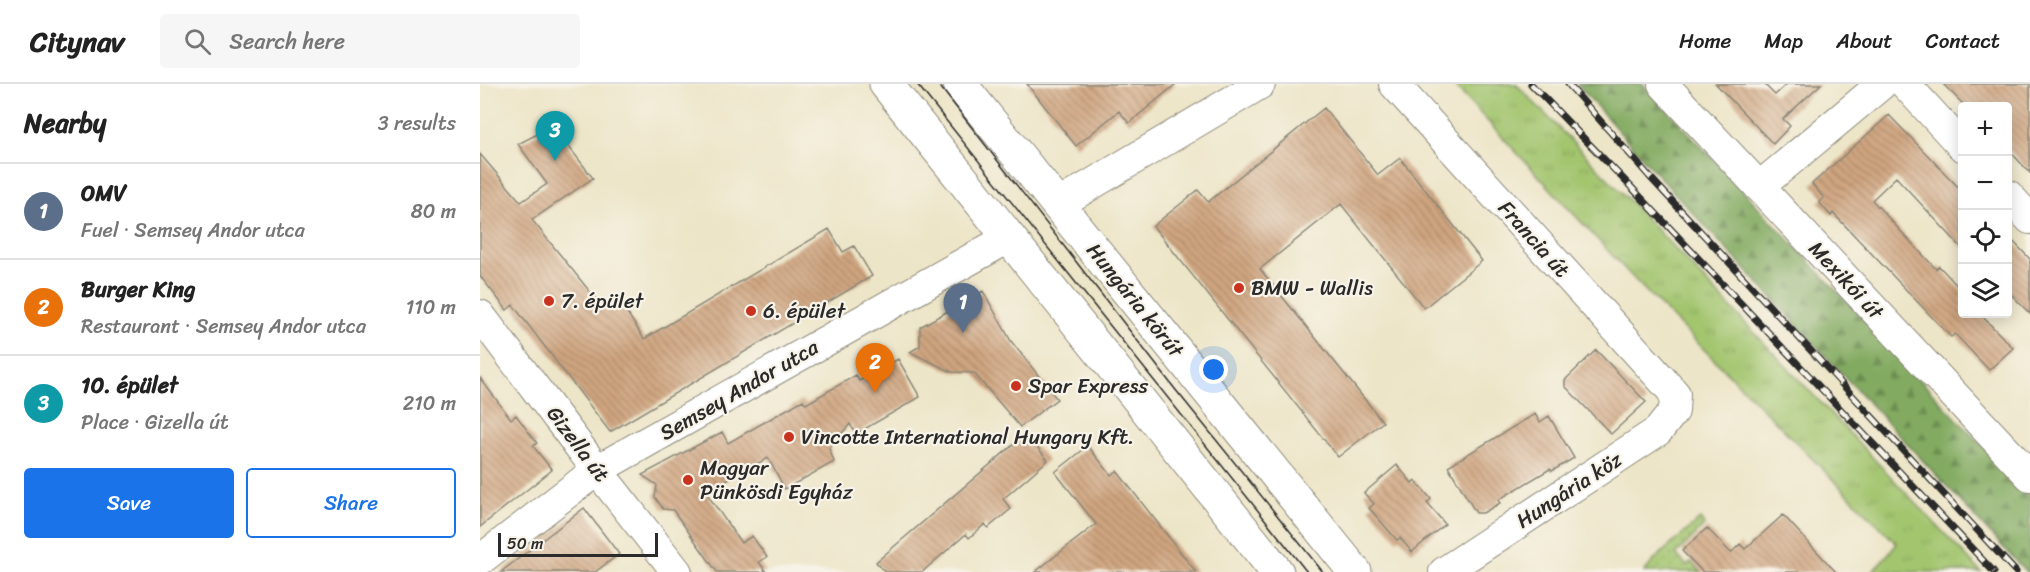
<!DOCTYPE html>
<meta charset="utf-8">
<style>
:root{--surface:#fff;--page:#f6f6f6;--text:#222;--muted:#767676;--line:#e0e0e0;--accent:#1a73e8}
body{margin:0;font-family:Sriracha,sans-serif;background:var(--page);color:var(--text)}
.controls{position:absolute;right:18px;top:18px;display:grid;overflow:hidden;border-radius:6px;box-shadow:0 3px 15px #0003}
.controls button{width:54px;height:54px;display:grid;place-items:center;padding:0;border:0;border-bottom:2px solid var(--line);background:var(--surface);color:var(--text);font:30px sans-serif}
.scale{position:absolute;left:18px;bottom:15px;width:160px;box-sizing:border-box;padding-left:6px;border:3px solid #2b2b2b;border-top:0;font-size:16px;line-height:21px;white-space:nowrap;color:#2b2b2b;-webkit-text-stroke:4px #f7f3e8;paint-order:stroke}
.you{position:absolute;left:734px;top:286px;width:21px;height:21px;margin:-15px;border:4px solid #fff;border-radius:50%;background:#1a73e8;box-shadow:0 0 0 9px #1a73e833}
.badge{display:grid;place-items:center;width:39px;height:39px;border-radius:50%;background:var(--accent);color:#fff;font-size:20px;font-weight:700}
.pin{position:absolute;translate:-50% -50px;filter:drop-shadow(0 2px 3px #0008)}
.pin::after{content:'';position:absolute;top:32px;width:21px;height:18px;background:inherit;clip-path:polygon(0 0,100% 0,50% 100%)}
.list{margin:0;padding:0;list-style:none}
h2{display:flex;justify-content:space-between;align-items:center;height:78px;margin:0;padding:0 24px;font-size:26px}
h2 small{font-size:20px;font-weight:400;color:var(--muted)}
.list li{display:grid;grid-template-columns:39px 1fr auto;gap:18px;align-items:center;box-sizing:border-box;height:96px;padding:0 24px;border-top:2px solid var(--line)}
.list b{display:block;font-size:22px;white-space:nowrap}
.list p{margin:0;font-size:20px;white-space:nowrap;color:var(--muted)}
.list em{font-size:20px;font-style:normal;color:var(--muted)}
.actions{display:flex;gap:12px;padding:18px 24px}
.actions a{flex:1;padding:14px 0;border:2px solid var(--accent);border-radius:6px;text-align:center;font-size:21px;color:var(--accent)}
.actions .main{background:var(--accent);color:#fff}
.icon{flex:none;width:33px;height:33px;fill:none;stroke:currentColor;stroke-width:2;stroke-linecap:round;stroke-linejoin:round}
.map{position:relative;flex:none;width:1550px;height:488px;overflow:hidden}
header{display:flex;align-items:center;gap:36px;box-sizing:border-box;height:84px;padding:0 30px;background:var(--surface);border-bottom:2px solid var(--line)}
header strong{font-size:28px}
nav{display:flex;gap:33px;margin-inline-start:auto;font-size:21px}
.search{width:420px;height:54px;background:var(--page);display:flex;align-items:center;gap:15px;box-sizing:border-box;padding:0 21px;border-radius:6px;color:var(--muted);font-size:22px}
main{display:flex}
aside{flex:1;background:var(--surface)}
.map>svg:first-child{display:block}
.grass{fill:url(#grass-tufts);stroke:#67784c;stroke-width:1.5}
.forest{fill:url(#forest-firs);stroke:#566a46;stroke-width:1.5}
.garden{fill:url(#garden-dots);stroke:#67784c;stroke-width:1.5}
.building{fill:url(#building-back-hatch)}
.lines{fill:none;stroke-linecap:round;stroke-linejoin:round}
.minor-casing{stroke:#8c8879;stroke-width:32}
.major-casing{stroke:#8c8879;stroke-width:35}
.minor{stroke:#fff;stroke-width:30}
.major{stroke:#fff;stroke-width:33}
.tram{stroke:#2b2b2b;stroke-width:1.5}
.rail-casing{stroke:#2b2b2b;stroke-width:7}
.rail{stroke:#f7f3e8;stroke-width:4.5;stroke-dasharray:14;stroke-linecap:butt}
.poi-dot{fill:#c8321e;stroke:#f7f3e8;stroke-width:2}
.labels{text-anchor:middle;stroke-width:4.5;stroke-linejoin:round;paint-order:stroke}
.street-label{font-size:21px;fill:#2b2b2b;stroke:#f7f3e8}
.poi-label{font-size:21px;fill:#2b2b2b;stroke:#f7f3e8;text-anchor:start}
</style>
<header>
<strong>Citynav</strong>
<div class="search"><svg class="icon" aria-label="search" viewBox="0 0 24 24"><circle cx="10" cy="10" r="6"/><path d="M15 15l6 6"/></svg>Search here</div>
<nav><a>Home</a><a>Map</a><a>About</a><a>Contact</a></nav>
</header>
<main>
<aside>
<h2>Nearby<small>3 results</small></h2>
<ul class="list">
<li><span class="badge" style="background:#5c6f8a">1</span><div><b>OMV</b><p>Fuel · Semsey Andor utca</p></div><em>80 m</em></li>
<li><span class="badge" style="background:#e8710a">2</span><div><b>Burger King</b><p>Restaurant · Semsey Andor utca</p></div><em>110 m</em></li>
<li><span class="badge" style="background:#0f9aa8">3</span><div><b>10. épület</b><p>Place · Gizella út</p></div><em>210 m</em></li>
</ul>
<div class="actions"><a class="main">Save</a><a>Share</a></div>
</aside>
<div class="map">
<svg width="1550" height="488" viewBox="0 0 1550 488">
<defs>
<pattern id="grass-tufts" width="24" height="20" patternUnits="userSpaceOnUse" patternTransform="scale(1.5)"><rect width="24" height="20" fill="#a3c56e"/><path d="M3 7l-1-3M5 7V3M7 7l1-3M15 17l-1-3M17 17v-4M19 17l1-3" fill="none" stroke="#8ca95f"/></pattern>
<pattern id="forest-firs" width="22" height="20" patternUnits="userSpaceOnUse" patternTransform="scale(1.5)"><rect width="22" height="20" fill="#82aa61"/><path d="M5 1l3.5 6h-7zM16 11l3.5 6h-7z" fill="#6b8b50"/></pattern>
<pattern id="garden-dots" width="8" height="8" patternUnits="userSpaceOnUse" patternTransform="scale(1.5)"><rect width="8" height="8" fill="#a3c56e"/><path d="M2 2h.1M6 6h.1" fill="none" stroke="#8ca95f" stroke-width="1.8" stroke-linecap="round"/></pattern>
<pattern id="building-back-hatch" width="6" height="6" patternUnits="userSpaceOnUse" patternTransform="scale(1.5)"><rect width="6" height="6" fill="#d0a580"/><path d="M-1 5l2 2M0 0l6 6M5-1l2 2" fill="none" stroke="#a98769"/></pattern>
</defs>
<rect width="100%" height="100%" fill="#f7f3e8"/>
<filter id="ink" filterUnits="userSpaceOnUse"><feTurbulence type="fractalNoise" baseFrequency=".0167" numOctaves="2"/><feDisplacementMap in="SourceGraphic" scale="12" xChannelSelector="R" yChannelSelector="G"/><feConvolveMatrix kernelMatrix="1 2 1 2 8 2 1 2 1" color-interpolation-filters="sRGB"/></filter>
<filter id="wash" filterUnits="userSpaceOnUse"><feTurbulence type="fractalNoise" baseFrequency=".008" numOctaves="4" result="noise"/><feDisplacementMap in="SourceGraphic" scale="24" xChannelSelector="R" yChannelSelector="G"/><feGaussianBlur stdDeviation="1.35" result="paint"/><feColorMatrix in="noise" values="0 0 0 0 0 0 0 0 0 0 0 0 0 0 0 0 0 1.4 0 .05"/><feComposite in="paint" operator="in"/></filter>
<g filter="url(#wash)">
<rect width="100%" height="100%" fill="#ede5c7"/>
<path class="grass" d="M973,0H1036L1144,111L1501,488H1392L1417,460L1157,198Z"/>
<path class="forest" d="M1097,0H1163L1550,413V488H1546L1174,87Z"/>
<path class="garden" d="M1220,435L1225,441L1196,470L1207,482L1211,478L1221,488H1164L1177,473Z"/>
<g id="blocks">
<path class="building" d="M547,0H696L649,39L639,27L596,62Z
M1236,0H1284L1295,11L1307,0H1341L1303,35L1310,42L1293,60Z
M1463,0H1550V89L1527,64V22H1485Z
M844,24L898,91L920,74L1002,177L944,224L861,120L780,185L903,338L858,373L673,142L718,106L728,118Z
M1409,31L1482,107V164L1416,93L1392,116L1456,185L1459,182L1482,207V230H1500L1533,264L1509,286L1475,250L1471,253L1353,129L1351,132L1339,118L1344,114L1332,100Z
M73,42L113,94L52,136L124,225L137,213L164,255L349,145L363,168L374,162L392,192L130,348L33,221L27,226L0,192V70L41,118L67,100L38,60Z
M1527,151L1550,175V230L1527,206Z
M503,207L531,257L577,315L540,343L494,289L472,288L430,268L440,262V243Z
M1116,266L1166,318L1131,350L1085,302V296Z
M418,275L440,313L376,350L370,340L349,364L354,378L305,405L288,374L225,407L261,459L272,452L287,473L279,478L286,488H237L193,426L183,425L175,413L177,401L162,391L242,348L248,359L323,316L326,320L376,291L379,297Z
M0,294L31,335L36,331L57,359L53,362L72,386L0,443Z
M1055,330L1060,338L1069,332L1094,374L1072,387L1070,385L1018,416L1020,419L1003,429H996L968,382Z
M546,350L568,376L523,415L531,425L508,444L505,440L489,454L486,450L442,488H405L396,478Z
M608,362L631,391L637,387L716,488H555L616,440L575,388Z
M917,381L932,399L935,396L951,415L947,419L965,440L932,468L920,454L917,456L889,424L894,420L884,409Z
M104,424L139,470L115,488H21Z
M1303,431L1356,488H1223L1202,467L1227,444L1251,469L1260,460L1265,465Z"/>
</g>
</g>
<g filter="url(#ink)">
<use href="#blocks" fill-opacity="0" stroke="#8c8879" stroke-width="1.5"/>
<g class="lines">
<defs>
<path id="minor" d="M914,0L1195,310L1194,327L1178,347L964,488
M1183,0L1550,392
M1425,0L1482,62
M1279,103L1402,0
M1528,111L1550,135
M577,121L780,0
M0,231L117,386L197,488
M0,476L117,386L530,153"/>
<path id="major" d="M406,0L797,488
M480,0L875,488"/>
</defs>
<use href="#minor" class="minor-casing"/>
<use href="#major" class="major-casing"/>
<use href="#minor" class="minor"/>
<use href="#major" class="major"/>
<path class="tram" d="M437,0L827,488
M458,0L695,305L843,488"/>
<defs>
<path id="rail" d="M1051,0L1154,106L1514,488
M1088,0L1169,92L1536,488"/>
</defs>
<use href="#rail" class="rail-casing"/>
<use href="#rail" class="rail"/>
</g>
</g>
<g class="poi-dot">
<circle cx="759" cy="204" r="6"/>
<circle cx="69" cy="217" r="6"/>
<circle cx="271" cy="227" r="6"/>
<circle cx="536" cy="302" r="6"/>
<circle cx="309" cy="353" r="6"/>
<circle cx="208" cy="396" r="6"/>
</g>
<g class="labels">
<g class="street-label">
<text transform="translate(1054 155) rotate(48)" y="7">Francia út</text>
<text transform="translate(1366 196) rotate(47)" y="7">Mexikói út</text>
<text transform="translate(655 216) rotate(51)" y="7">Hungária körút</text>
<text transform="translate(259 306) rotate(-30)" y="7">Semsey Andor utca</text>
<text transform="translate(98 360) rotate(53)" y="7">Gizella út</text>
<text transform="translate(1089 406) rotate(-33)" y="7">Hungária köz</text>
</g>
<g class="poi-label">
<text x="771" y="211">BMW - Wallis</text>
<text x="81" y="224">7. épület</text>
<text x="283" y="234">6. épület</text>
<text x="548" y="309">Spar Express</text>
<text x="321" y="360">Vincotte International Hungary Kft.</text>
<text x="220" y="391">Magyar<tspan x="220" dy="24">Pünkösdi Egyház</tspan></text>
</g>
</g>
</svg>
<div class="controls">
<button>+</button>
<button>−</button>
<button><svg class="icon" aria-label="locate" viewBox="0 0 24 24"><circle cx="12" cy="12" r="6"/><path d="M12 2v4M12 18v4M2 12h4M18 12h4"/></svg></button>
<button><svg class="icon" aria-label="layers" viewBox="0 0 24 24"><path d="M12 4l9 5-9 5-9-5zM3 14l9 5 9-5"/></svg></button>
</div>
<div class="scale">50 m</div>
<div class="you"></div>
<div class="pin badge" style="left:483px;top:249px;background:#5c6f8a">1</div>
<div class="pin badge" style="left:395px;top:309px;background:#e8710a">2</div>
<div class="pin badge" style="left:75px;top:77px;background:#0f9aa8">3</div>
</div>
</main>
